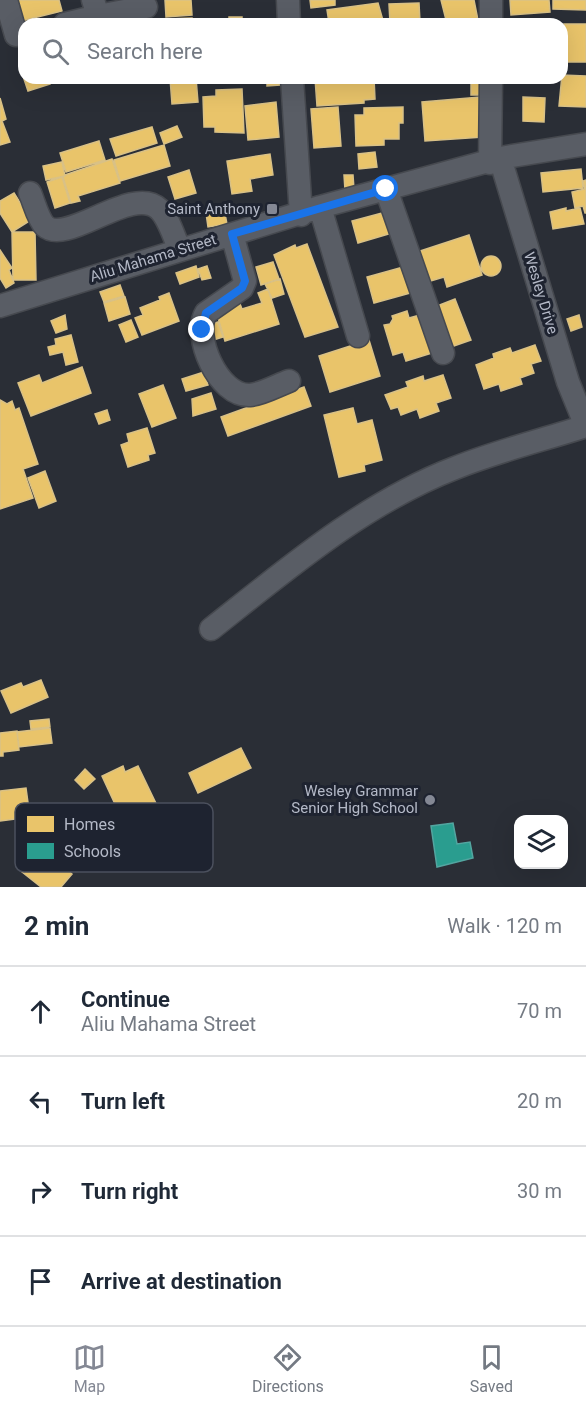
<!DOCTYPE html>
<meta charset="utf-8">
<style>
:root{--surface:#fff;--page:#f6f6f7;--text:#1f2937;--muted:#747a83;--line:#e0e1e3;--accent:#848894}
body{margin:0;font-family:Roboto,sans-serif;background:var(--page);color:var(--text)}
.controls{position:absolute;right:18px;bottom:18px;display:grid;overflow:hidden;border-radius:12px;box-shadow:0 6px 24px #0002}
.controls button{width:54px;height:54px;display:grid;place-items:center;padding:0;border:0;border-bottom:2px solid var(--line);background:var(--surface);color:var(--text);font:30px sans-serif}
.stop{position:absolute;width:18px;height:18px;margin:-14px;border:4px solid #1a73e8;border-radius:50%;background:#fff}
.stop.end{background:#1a73e8;border-color:#fff;box-shadow:0 2px 6px #0008}
.list{margin:0;padding:0;list-style:none}
h2{display:flex;justify-content:space-between;align-items:center;height:78px;margin:0;padding:0 24px;font-size:26px}
h2 small{font-size:20px;font-weight:400;color:var(--muted)}
.list li{display:grid;grid-template-columns:39px 1fr auto;gap:18px;align-items:center;box-sizing:border-box;height:90px;padding:0 24px;border-top:2px solid var(--line)}
.list b{display:block;font-size:22px;white-space:nowrap}
.list p{margin:0;font-size:20px;white-space:nowrap;color:var(--muted)}
.list em{font-size:20px;font-style:normal;color:var(--muted)}
.icon{flex:none;width:33px;height:33px;fill:none;stroke:currentColor;stroke-width:2;stroke-linecap:round;stroke-linejoin:round}
.map{position:relative;flex:none;width:586px;height:887px;overflow:hidden}
.search{position:absolute;background:var(--surface);box-shadow:0 6px 24px #0002;left:18px;right:18px;top:18px;height:66px;display:flex;align-items:center;gap:15px;box-sizing:border-box;padding:0 21px;border-radius:18px;color:var(--muted);font-size:22px}
.sheet{height:438px;background:var(--surface)}
nav{display:flex;justify-content:space-around;align-items:center;box-sizing:border-box;height:84px;border-top:2px solid var(--line);background:var(--surface);font-size:16px;color:var(--muted)}
nav a{display:grid;justify-items:center;gap:3px}
nav .on{color:var(--accent)}
.map>svg:first-child{display:block}
.homes{fill:#e9c46a;stroke:#d9c186;stroke-width:1.5}
.schools{fill:#2a9d8f;stroke:#53a5a0;stroke-width:1.5}
.lines{fill:none;stroke-linecap:round;stroke-linejoin:round}
.minor-casing{stroke:#46494f;stroke-width:25}
.minor{stroke:#595d65;stroke-width:22}
.route{stroke:#1a73e8;stroke-width:8}
.poi-dot{fill:#848894;stroke:#1e2330;stroke-width:2}
.labels{text-anchor:middle;stroke-width:6;stroke-linejoin:round;paint-order:stroke}
.poi-label{font-size:15px;fill:#b4b9c7;stroke:#1e2330;text-anchor:end}
.street-label{font-size:15px;fill:#b4b9c7;stroke:#1e2330}
.key{fill:#1e2330;stroke:#4b505d;stroke-width:1.5}
.key-label{font-size:16px;fill:#b4b9c7}
</style>
<div class="map">
<svg width="586" height="887" viewBox="0 0 586 887">
<rect width="100%" height="100%" fill="#2a2e36"/>
<path class="homes" d="M16,0H59L62,11L21,21Z
M165,0H191L192,15L166,17Z
M310,0H335V5L311,8Z
M441,0H474L478,20L475,21L476,24H447Z
M510,0H549L550,12L511,15Z
M553,0H586V10L553,9Z
M378,3L384,24H321L329,23L327,10Z
M419,3L420,22L390,23L389,4Z
M229,17H242V24H229Z
M192,18V24H166V19Z
M564,24H586V62H564Z
M24,63V78H48L50,84L28,91L19,64Z
M562,75L586,76V107L559,106Z
M170,78H196L198,102L172,104Z
M267,78H279L280,85L267,86Z
M315,78H374L375,99L364,100V103L317,106Z
M471,78H485V95H471Z
M242,89L244,133L215,132V127H204L203,97L216,96V90Z
M480,97L483,137L425,141L422,102Z
M523,97L545,98L544,122L523,121Z
M0,98L6,119L2,121L10,142L0,145Z
M276,102L279,137L248,140L245,106Z
M338,107L341,146L314,148L311,109Z
M403,107V123H399V139H384V145L356,146L355,115H364V108Z
M177,126L182,137L164,144L160,133Z
M152,127L157,143L116,156L110,139Z
M99,141L105,160L66,172L60,153Z
M164,145L170,166L120,181L114,160Z
M375,152L377,167L359,169L358,154Z
M270,154L273,175L250,179L252,191L232,194L227,161Z
M112,159L120,183L78,196L80,201L71,203L63,177L65,175Z
M62,162L65,176L46,180L43,166Z
M581,169L583,188L543,192L541,173Z
M189,170L196,193L175,199L168,177Z
M344,175H353L354,189L345,190Z
M62,177L70,203L55,208L47,182Z
M586,180V213H585L583,206L575,208L572,192L585,189L583,181Z
M14,193L31,220L12,232L0,213V201Z
M566,208V211L580,208L584,224L553,229L550,212Z
M224,209L227,224L208,227L206,213Z
M386,212L392,233L358,243L352,221Z
M12,232H35L36,280H13Z
M469,235L482,275L447,287L444,277L427,282L417,252Z
M307,244L338,327L305,337L274,255L295,245L296,248Z
M0,250L12,268L9,270L14,283L6,288L0,278Z
M481 266a10 10 0 1 1 20 0a10 10 0 1 1-20 0Z
M273,262L279,279L261,285L256,267Z
M196,266L199,277L180,284L176,273Z
M207,266L211,278L202,280L198,269Z
M407,266L414,292L374,303L367,277Z
M280,279L284,294L272,298L265,284Z
M120,285L124,296L104,302L100,292Z
M268,289L279,324L225,341L216,311L240,304L242,309L262,303L258,293Z
M169,293L179,321L142,335L135,318L143,315L140,308L160,300L159,297Z
M125,297L130,314L109,321L104,303Z
M455,299L471,340L448,348L432,308Z
M407,311L409,318L420,315L432,353L406,361L403,352L393,355L384,325L390,324L393,319L392,316Z
M65,315L67,329L56,333L51,321Z
M579,315L582,327L571,331L567,319Z
M131,320L138,337L126,342L119,325Z
M218,322L223,337L213,340L208,325Z
M71,335L78,362L66,365L63,352L50,355L48,347L56,345L55,339Z
M369,340L380,376L330,392L319,356Z
M535,345L541,361L531,364L534,373L520,378L522,384L501,391L499,384L484,389L476,365L494,358L493,354L510,348L512,353Z
M82,367L91,393L31,416L18,383L39,375L42,383Z
M204,372L208,385L186,391L182,379Z
M443,375L451,398L436,403L439,411L420,418L417,409L401,415L398,407L391,409L385,395L408,387L406,382L423,376L424,381Z
M163,385L176,418L152,427L139,394Z
M304,387L311,406L228,436L221,417Z
M211,393L216,409L193,416L192,399Z
M0,400L7,404L12,401L15,410L19,408L38,464L23,469L33,498L0,509Z
M353,408L357,424L372,420L382,460L364,465L365,471L339,477L324,415Z
M107,410L110,420L99,424L95,414Z
M147,428L155,453L148,455L149,460L128,467L121,445L129,442L127,434Z
M45,471L56,501L39,508L28,478Z
M41,680L48,697L11,713L1,691L21,683L23,687Z
M49,719L50,727L31,729L30,721Z
M50,728L52,743L19,747L17,732Z
M17,731L19,750L3,752V756H0V733Z
M241,748L251,768L198,793L189,773Z
M123,766L125,772L138,766L162,816L128,832L102,776Z
M85,769L95,779L84,789L75,780Z
M26,788L30,817L0,821V791Z
M43,852L51,859L48,863L59,871L63,866L72,874L61,887H41L22,872L37,854L41,856Z"/>
<path class="schools" d="M453,823L457,844L470,842L473,858L437,867L431,826Z"/>
<g class="lines">
<defs>
<path id="minor" d="M6,0L16,35
M288,0L289,24
M98,16L146,7
M65,24L98,16L93,0
M491,24V0
M292,78L301,215
M500,158L568,382L586,426
M490,163L491,78
M386,189L443,353
M30,193C34,202 38,219 45,226C67,246 132,184 159,209C169,218 174,238 180,250
M320,207L358,336
M232,234L245,281L242,288L206,313C192,335 218,397 250,395C262,394 278,385 289,381
M0,306L320,207L500,158L586,144
M211,629C287,569 364,503 455,468C497,451 543,440 586,426"/>
</defs>
<use href="#minor" class="minor-casing"/>
<use href="#minor" class="minor"/>
</g>
<g class="lines">
<path class="route" d="M202,330L206,313L242,288L245,281L232,234L386,189"/>
</g>
<g class="poi-dot">
<rect x="266" y="203" width="12" height="12" rx="3"/>
<circle cx="430" cy="800" r="6"/>
</g>
<g class="labels">
<g class="poi-label">
<text x="260" y="214">Saint Anthony</text>
<text x="418" y="796">Wesley Grammar<tspan x="418" dy="17">Senior High School</tspan></text>
</g>
<g class="street-label">
<text transform="translate(153 258) rotate(-17)" y="5">Aliu Mahama Street</text>
<text transform="translate(541 293) rotate(73)" y="5">Wesley Drive</text>
</g>
</g>
<rect x="15" y="803" width="198" height="69" rx="9" class="key"/>
<rect x="27" y="816" width="27" height="16" fill="#e9c46a"/>
<rect x="27" y="843" width="27" height="16" fill="#2a9d8f"/>
<g class="key-label">
<text x="64" y="830">Homes</text>
<text x="64" y="857">Schools</text>
</g>
</svg>
<div class="controls">
<button><svg class="icon" aria-label="layers" viewBox="0 0 24 24"><path d="M12 4l9 5-9 5-9-5zM3 14l9 5 9-5"/></svg></button>
</div>
<div class="stop" style="left:386px;top:189px"></div>
<div class="stop end" style="left:202px;top:330px"></div>
<div class="search"><svg class="icon" aria-label="search" viewBox="0 0 24 24"><circle cx="10" cy="10" r="6"/><path d="M15 15l6 6"/></svg>Search here</div>
</div>
<section class="sheet">
<h2>2 min<small>Walk · 120 m</small></h2>
<ul class="list">
<li><svg class="icon" aria-label="ahead" viewBox="0 0 24 24"><path d="M12 20V5M6 11l6-6 6 6"/></svg><div><b>Continue</b><p>Aliu Mahama Street</p></div><em>70 m</em></li>
<li><svg class="icon" aria-label="left" viewBox="0 0 24 24"><path d="M17 20v-9H6M10 6l-5 5 5 5"/></svg><div><b>Turn left</b></div><em>20 m</em></li>
<li><svg class="icon" aria-label="right" viewBox="0 0 24 24"><path d="M7 20v-9h11M14 6l5 5-5 5"/></svg><div><b>Turn right</b></div><em>30 m</em></li>
<li><svg class="icon" aria-label="arrive" viewBox="0 0 24 24"><path d="M6 21V4h12l-3 4 3 4H6"/></svg><div><b>Arrive at destination</b></div></li>
</ul>
</section>
<nav>
<a class="on"><svg class="icon" aria-label="map" viewBox="0 0 24 24"><path d="M3 6l6-2 6 2 6-2v14l-6 2-6-2-6 2zM9 4v14M15 6v14"/></svg>Map</a>
<a><svg class="icon" aria-label="directions" viewBox="0 0 24 24"><path d="M12 3l9 9-9 9-9-9zM9 14v-3h6M13 9l2 2-2 2"/></svg>Directions</a>
<a><svg class="icon" aria-label="saved" viewBox="0 0 24 24"><path d="M7 4h10v16l-5-4-5 4z"/></svg>Saved</a>
</nav>
